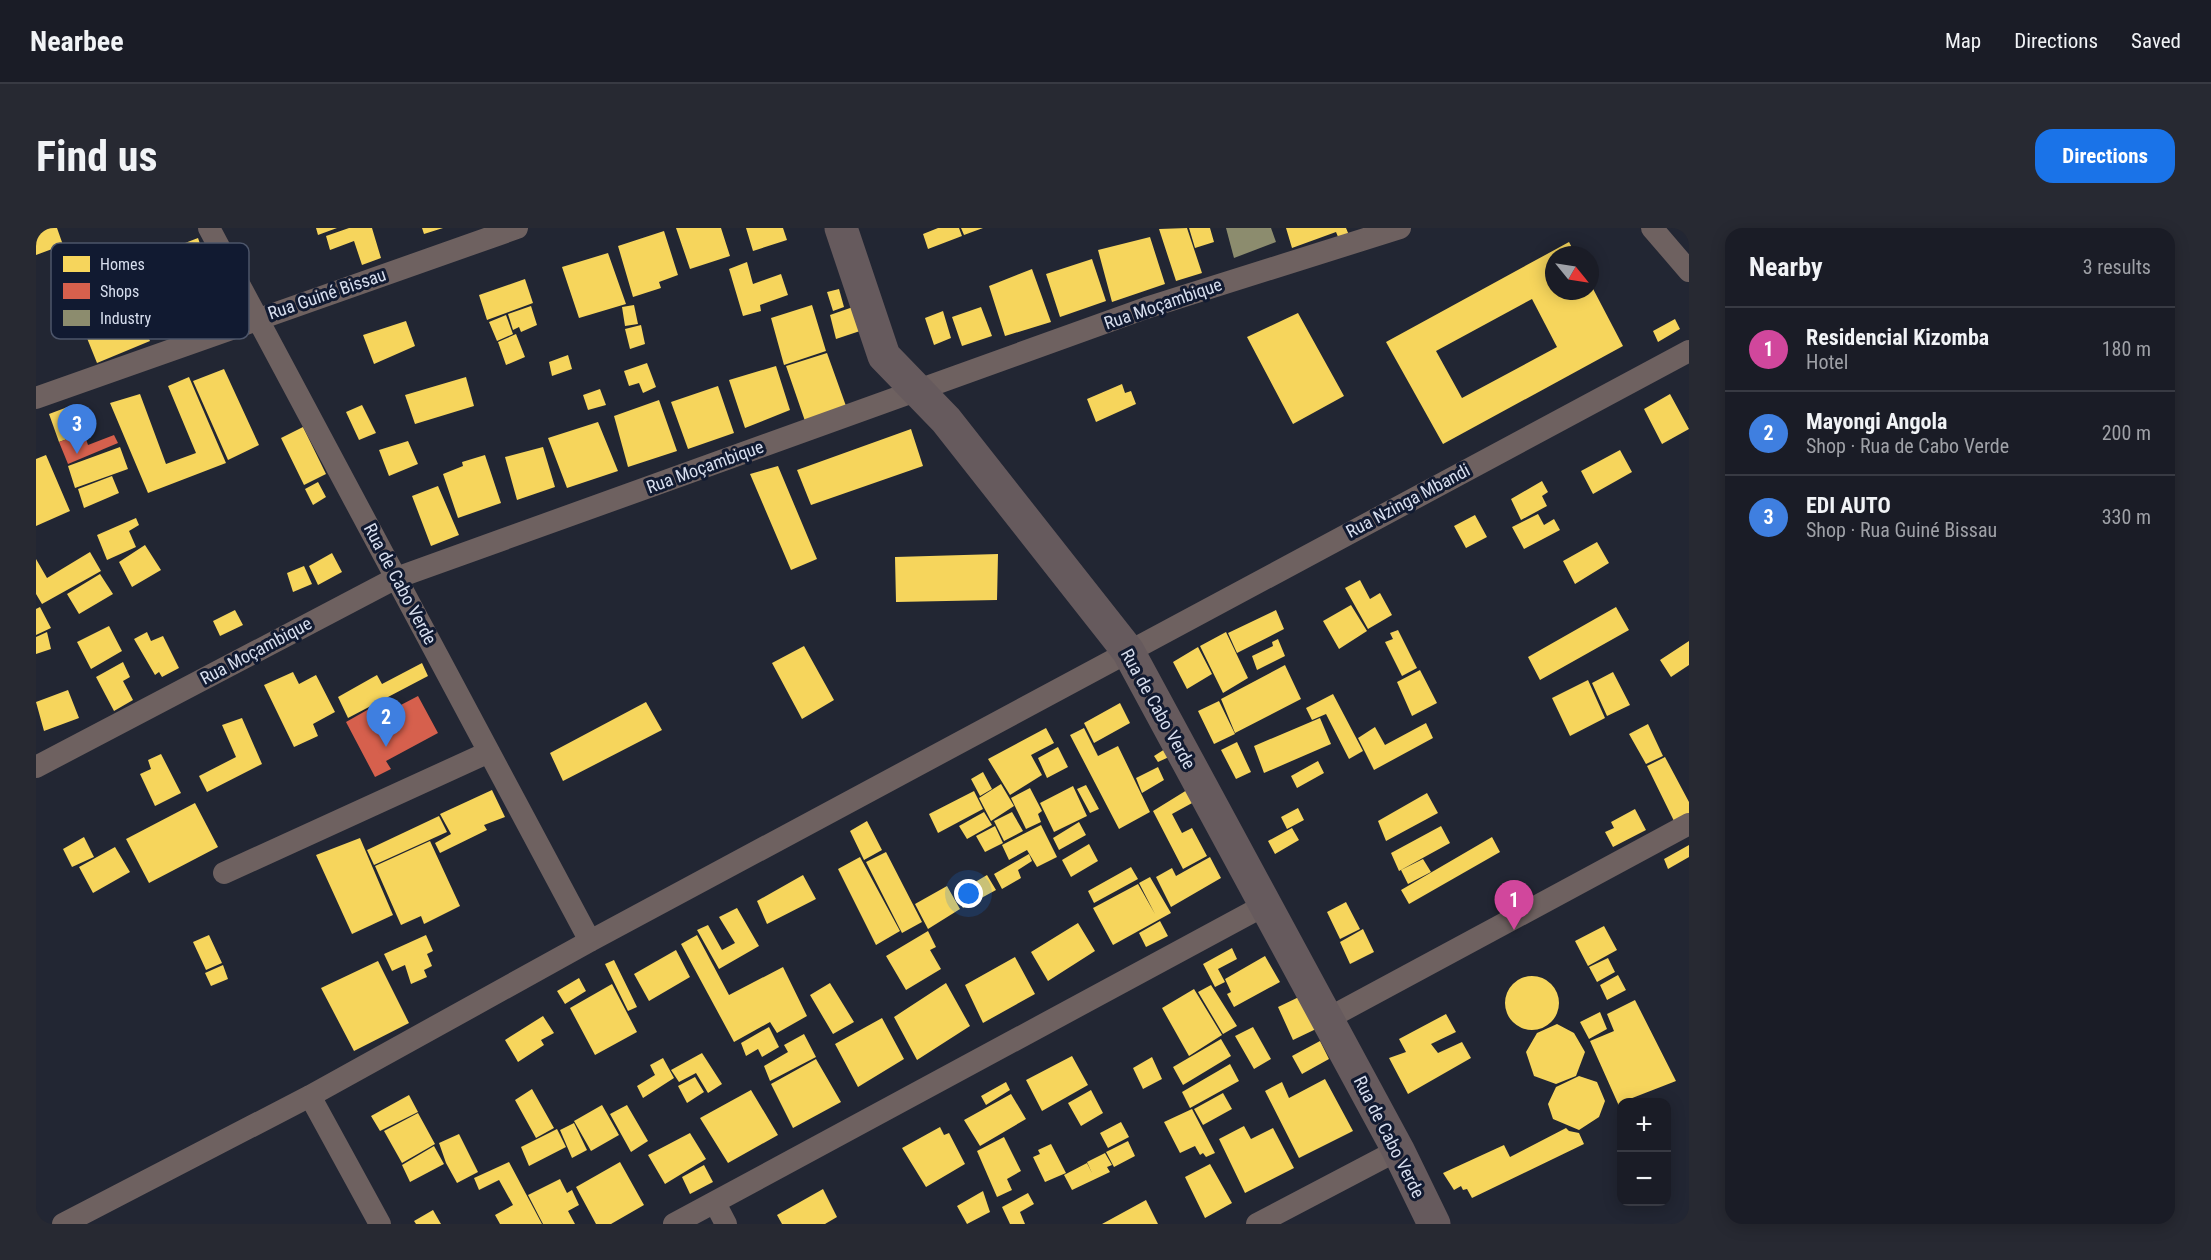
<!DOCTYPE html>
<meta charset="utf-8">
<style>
:root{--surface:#1a1c26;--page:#272932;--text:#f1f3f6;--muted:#9fa1a7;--line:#383a43;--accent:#1a73e8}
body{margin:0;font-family:"Roboto Condensed",sans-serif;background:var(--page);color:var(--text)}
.controls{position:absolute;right:18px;bottom:18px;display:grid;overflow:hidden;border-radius:12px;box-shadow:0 3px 15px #0003}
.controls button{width:54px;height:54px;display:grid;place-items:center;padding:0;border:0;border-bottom:2px solid var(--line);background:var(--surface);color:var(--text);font:30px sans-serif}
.compass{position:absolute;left:1509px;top:18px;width:54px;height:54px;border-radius:50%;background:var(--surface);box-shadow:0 3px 15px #0003;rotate:120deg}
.you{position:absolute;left:933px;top:666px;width:21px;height:21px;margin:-15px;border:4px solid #fff;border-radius:50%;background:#1a73e8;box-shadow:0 0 0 9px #1a73e833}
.badge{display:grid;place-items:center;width:39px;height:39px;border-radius:50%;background:var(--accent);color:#fff;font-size:20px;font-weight:700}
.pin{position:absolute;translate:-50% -50px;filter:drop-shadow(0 2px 3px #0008)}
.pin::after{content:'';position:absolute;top:32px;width:21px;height:18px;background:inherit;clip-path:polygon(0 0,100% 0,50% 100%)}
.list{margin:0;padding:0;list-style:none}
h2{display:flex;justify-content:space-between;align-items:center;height:78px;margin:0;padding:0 24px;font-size:26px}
h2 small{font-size:20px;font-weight:400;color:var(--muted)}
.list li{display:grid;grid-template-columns:39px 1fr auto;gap:18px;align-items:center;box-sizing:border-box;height:84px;padding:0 24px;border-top:2px solid var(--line)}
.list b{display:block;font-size:22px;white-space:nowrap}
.list p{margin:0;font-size:20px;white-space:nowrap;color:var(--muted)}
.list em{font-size:20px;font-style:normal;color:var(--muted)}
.map{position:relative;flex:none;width:1653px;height:996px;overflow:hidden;border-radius:18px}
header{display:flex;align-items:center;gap:36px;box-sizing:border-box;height:84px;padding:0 30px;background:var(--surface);border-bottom:2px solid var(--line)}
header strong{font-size:28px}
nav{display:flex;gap:33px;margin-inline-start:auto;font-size:21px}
.intro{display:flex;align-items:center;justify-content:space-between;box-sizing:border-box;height:144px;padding:0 36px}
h1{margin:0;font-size:42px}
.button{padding:15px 27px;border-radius:18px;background:var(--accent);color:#fff;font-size:21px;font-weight:700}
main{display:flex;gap:36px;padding:0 36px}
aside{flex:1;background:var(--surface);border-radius:18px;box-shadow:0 3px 15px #0003}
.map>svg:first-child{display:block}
.homes{fill:#f6d55c;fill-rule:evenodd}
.shops{fill:#d6604d}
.industry{fill:#8c8c6e}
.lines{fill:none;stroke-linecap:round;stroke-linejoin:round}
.minor{stroke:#6e6160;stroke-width:22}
.secondary{stroke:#665a5d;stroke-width:33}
.labels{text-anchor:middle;stroke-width:6;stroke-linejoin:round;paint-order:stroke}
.street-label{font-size:18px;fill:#d7deee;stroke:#111a31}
.key{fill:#111a31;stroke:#4c556a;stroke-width:1.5}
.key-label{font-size:16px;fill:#d7deee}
</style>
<header>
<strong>Nearbee</strong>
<nav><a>Map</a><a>Directions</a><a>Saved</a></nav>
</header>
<div class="intro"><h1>Find us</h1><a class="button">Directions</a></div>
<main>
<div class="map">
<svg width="1653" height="996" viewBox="0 0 1653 996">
<rect width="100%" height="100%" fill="#222633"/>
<path class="homes" d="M0,0H21L27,17L0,27Z
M280,0H301L282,7Z
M313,0H336L345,30L326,37L318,13L294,22L290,8Z
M386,0H407L388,6Z
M640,0H685L694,28L654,41Z
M710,0H747L751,12L717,23Z
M902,0H923L926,8L892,21L887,6Z
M925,0H947L928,7Z
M1151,0L1166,45L1140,53L1123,1Z
M1153,0H1174L1178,14L1159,20Z
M1250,0H1310L1315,12L1305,16L1300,4L1256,20Z
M628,3L642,47L623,54L625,60L597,69L582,18Z
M1114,9L1129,56L1076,74L1062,22Z
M162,10L169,30L139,42L159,91L127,104L107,55L92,61L84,40Z
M1533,14L1540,27H1518V63H1554V55L1587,118L1407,216L1350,114ZM1496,71L1521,119L1426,170L1400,123Z
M572,25L590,76L543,90L526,39Z
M1056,31L1070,73L1024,89L1010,46Z
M711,34L717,56L745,46L752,67L724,77L725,83L707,88L693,41Z
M81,40L114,113L61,135L30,58Z
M996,41L1015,94L969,108L953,58Z
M489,51L497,75L451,92L443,67Z
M803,61L808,79L797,83L791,64Z
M598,77L602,96L589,98L586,79Z
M776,77L790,123L748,137L735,90Z
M495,78L501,97L485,104L483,99L477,102L472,86Z
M817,79L824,103L800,111L794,87Z
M945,79L956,108L926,118L916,89Z
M907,83L915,110L898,117L889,90Z
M1262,85L1308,168L1257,196L1211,109Z
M470,87L477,106L461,113L453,94Z
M1639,91L1644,101L1622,114L1617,103Z
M370,93L379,118L338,136L327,107Z
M605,97L609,116L594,121L589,101Z
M480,106L489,129L470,137L462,114Z
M791,125L810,178L769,193L750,138Z
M532,127L536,141L516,148L513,134Z
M611,135L620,159L607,165L603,155L593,158L588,143Z
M740,138L754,182L709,200L693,152Z
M188,141L223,217L192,232L157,153Z
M153,149L190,235L112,265L74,175L104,166L130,236L160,225L132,158Z
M430,149L438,178L379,196L369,167Z
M1086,156L1089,165L1095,163L1100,176L1060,194L1051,171Z
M682,158L698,205L652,221L635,174Z
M564,161L570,177L552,182L547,167Z
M1634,166L1653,201L1626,216L1608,181Z
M623,172L641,223L592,239L578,188Z
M37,177L48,205L23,214L13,186Z
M326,177L340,205L323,212L310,184Z
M562,194L582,243L531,260L512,210Z
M267,199L290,246L268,257L245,210Z
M875,201L887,238L775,277L761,242Z
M372,213L382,236L353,248L343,222Z
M84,219L92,241L39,260L32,238Z
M507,219L519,259L481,272L469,229Z
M1584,222L1596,244L1557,266L1545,243Z
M10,227L34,283L0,298V231Z
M449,227L465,275L422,290L407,246L427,238L426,234Z
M742,238L781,331L755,342L714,246Z
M76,248L83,265L48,280L42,261Z
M1506,253L1512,264L1506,268L1511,278L1485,292L1475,271Z
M282,254L290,269L277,277L269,261Z
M402,258L423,307L395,318L376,268Z
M1502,286L1508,297L1518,291L1524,302L1488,321L1476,299Z
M1439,287L1451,309L1430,320L1418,298Z
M100,290L103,297L93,303L100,319L71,332L61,307Z
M1561,314L1573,335L1539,356L1527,333Z
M109,317L125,342L96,359L83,334Z
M54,324L65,343L6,376L0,366V331L11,350Z
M296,325L306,344L282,357L273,338Z
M962,326L961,372L860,374L859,329Z
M268,338L276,356L257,364L251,345Z
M64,346L77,366L43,386L31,366Z
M1324,352L1334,371L1344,365L1356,387L1332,401L1309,360Z
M1315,377L1331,403L1303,421L1287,393Z
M4,379L15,400L0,407V381Z
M1580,379L1593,402L1504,452L1492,429Z
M199,382L207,397L184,408L177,393Z
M1240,382L1248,401L1201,425L1192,405Z
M73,398L86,423L55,441L41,414Z
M1362,402L1381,440L1366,448L1349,414L1357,411L1354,405Z
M11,404L15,421L0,426V409Z
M111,404L115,413L127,408L143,440L126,449L123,444L119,447L98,411Z
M1190,404L1212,450L1187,465L1164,418Z
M1242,411L1249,428L1221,442L1216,428L1237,418L1236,414Z
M1653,413V437L1635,449L1624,432Z
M768,418L798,472L766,491L736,435Z
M1162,419L1176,446L1151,461L1137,434Z
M87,434L94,449L87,453L97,472L78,483L60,449Z
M386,435L392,448L312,490L302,469L341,447L346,456Z
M1249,437L1265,471L1199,505L1185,471Z
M1384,442L1401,475L1376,488L1361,454Z
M257,444L263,456L280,447L299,484L277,496L282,508L258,519L228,457Z
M1577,444L1594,477L1571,488L1556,455Z
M1552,452L1569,490L1534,508L1516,470Z
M32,462L43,490L8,503L0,474Z
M1297,466L1327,523L1313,531L1290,486L1276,492L1270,480Z
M1183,473L1199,506L1178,516L1162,483Z
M610,474L626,502L527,553L514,525Z
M1084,475L1094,495L1058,515L1048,495Z
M206,490L226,536L171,564L163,548L200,529L186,497Z
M1284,490L1295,516L1228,545L1218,518Z
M1390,495L1397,510L1338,542L1322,510L1339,499L1349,517Z
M1612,496L1627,528L1610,536L1593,506Z
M1010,500L1018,515L995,527L1006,547L974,567L952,531Z
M1048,500L1062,528L1082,518L1114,584L1083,601L1034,507Z
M1201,514L1215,544L1200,551L1185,522Z
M1022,519L1032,539L1011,550L1002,530Z
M1129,521L1133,529L1122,534L1118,528Z
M125,526L145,565L119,578L104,546L115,541L112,532Z
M1629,529L1653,574V585L1638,593L1611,538Z
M1282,533L1288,545L1261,560L1255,548Z
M1122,539L1128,552L1106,565L1100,550Z
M947,544L956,561L944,568L935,551Z
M965,556L978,578L955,593L943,570Z
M1050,557L1063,581L1054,585L1041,561Z
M1037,558L1051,588L1018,604L1004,575Z
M994,560L1006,583L1002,586L1005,594L990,601L975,570Z
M456,562L469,589L448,597L451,602L404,625L399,615L415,606L404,586Z
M1151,562L1158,574L1136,586L1146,605L1156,600L1171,628L1147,641L1117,583Z
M938,563L947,581L902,605L893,586Z
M1391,565L1402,585L1350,613L1342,593Z
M159,575L182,619L113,655L90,611Z
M1262,580L1268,592L1251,601L1245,589Z
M1599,581L1610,602L1577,619L1569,604L1578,600L1575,594Z
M948,584L956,597L931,611L923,598Z
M976,584L987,603L968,613L958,593Z
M403,588L411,604L338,637L331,622Z
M831,593L846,622L828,632L814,603Z
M1043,594L1050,607L1023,622L1017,610Z
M1005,597L1021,629L1001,639L991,622L973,632L966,617Z
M959,598L967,615L949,624L940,608Z
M1405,598L1414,615L1363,643L1355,625Z
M1256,600L1263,612L1239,626L1232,613Z
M48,609L58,629L36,639L27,621Z
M1456,609L1464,624L1373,676L1365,662Z
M324,610L357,687L316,706L280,627Z
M394,613L424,678L388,696L385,688L365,697L339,638Z
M1053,616L1062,633L1035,649L1026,632Z
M1653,617V629L1632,641L1628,631Z
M79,619L94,644L57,665L43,639Z
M850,624L886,694L866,705L830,634Z
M993,626L996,633L982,642L985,650L966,661L958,646Z
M824,629L864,703L840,717L802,641Z
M1174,629L1185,650L1135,679L1120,649L1136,640L1140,648Z
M1387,631L1395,644L1372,656L1365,642Z
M1095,639L1102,651L1058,675L1052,663Z
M767,647L780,671L731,696L721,673Z
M951,647L960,662L927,680L919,666Z
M1114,649L1135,685L1077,717L1057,680L1102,656L1119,686L1103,655Z
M911,658L924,681L892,701L879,676Z
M1310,674L1324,701L1304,711L1291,684Z
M701,680L723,718L683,741L661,702L672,697L686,722L699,715L683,689Z
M1124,693L1132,708L1110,719L1103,705Z
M1042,695L1059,723L1012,753L995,724Z
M1568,698L1581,722L1552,738L1539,713Z
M1327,701L1338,724L1314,736L1304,714Z
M892,703L900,719L894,722L905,741L870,762L850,728Z
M173,707L186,735L170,742L157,714Z
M390,707L397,723L391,726L396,738L388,742L391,749L375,756L369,737L356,743L348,726Z
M661,707L693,767L747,739L771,788L741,805L734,794L698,814L645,716Z
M1196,720L1201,731L1182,741L1189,754L1179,759L1167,736Z
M640,722L654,749L613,773L598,746Z
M1229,728L1244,754L1198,779L1191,766L1195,764L1189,751Z
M979,729L999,766L947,795L929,757Z
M1572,730L1579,744L1561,754L1553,739Z
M578,732L601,779L592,783L569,736Z
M342,733L373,795L318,823L285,760Z
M187,737L192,751L175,758L169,745Z
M1582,747L1590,762L1571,772L1564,757Z
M1469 775a27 27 0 1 1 54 0a27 27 0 1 1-54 0Z
M543,750L550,763L529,776L521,763Z
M794,755L818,794L797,806L774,767Z
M910,755L934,798L881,832L858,789Z
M576,756L601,804L559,827L534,780Z
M1175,757L1201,798L1187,806L1162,764Z
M1158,761L1186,807L1153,828L1126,780Z
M1265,768L1280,801L1257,812L1242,779Z
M1599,772L1640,853L1586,874L1583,878L1554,813L1578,803L1571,786Z
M1564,784L1571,801L1553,811L1544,794Z
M1410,786L1420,804L1395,816L1402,825L1426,814L1435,830L1372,866L1353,830L1370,824L1363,811Z
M507,788L518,805L505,812L508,817L482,834L469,812Z
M846,790L868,831L822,859L799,816Z
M1521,796L1538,805L1549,824L1540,848L1520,856L1498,848L1490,824L1501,805Z
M733,799L743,819L726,829L722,821L710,828L705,815Z
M1217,799L1235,831L1218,841L1199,808Z
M768,806L780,829L734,853L728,838L752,824L748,817Z
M1185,811L1195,828L1147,857L1137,839Z
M1284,813L1293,831L1266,846L1256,828Z
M666,825L686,856L672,865L660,845L643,854L635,842Z
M1036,828L1052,857L1006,883L990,852Z
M1116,829L1126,851L1107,861L1097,840Z
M627,830L638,850L607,870L601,858L619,847L614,837Z
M780,831L805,874L757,900L735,856Z
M1194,836L1203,853L1154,880L1146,864Z
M1543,848L1561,854L1569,873L1563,889L1543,902L1517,891L1512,876L1520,859Z
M659,849L668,864L651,875L642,858Z
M1289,851L1317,903L1263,930L1229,863L1246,854L1253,870Z
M970,854L974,862L950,877L945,868Z
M496,861L518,900L500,910L479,872Z
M715,862L742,907L692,935L664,890Z
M1055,862L1067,885L1045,898L1032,875Z
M1187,865L1196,881L1167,897L1158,881Z
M975,866L990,891L944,918L928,892Z
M373,867L382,884L344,903L335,888Z
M566,877L583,907L555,923L538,893Z
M591,877L612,913L595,924L574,886Z
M1156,881L1179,925L1170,929L1167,925L1164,927L1159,918L1144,925L1128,894Z
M382,885L399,916L366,935L348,903Z
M1085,894L1093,909L1072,920L1064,905Z
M538,895L551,922L536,930L524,902Z
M1208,898L1215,911L1237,900L1258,940L1209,965L1183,911Z
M904,899L908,907L913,905L929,936L890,959L866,920Z
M1530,900L1533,903L1543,905L1548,916L1436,970L1431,961L1427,962L1425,958L1418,962L1407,945L1468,917L1474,929Z
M521,901L530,919L493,938L485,919Z
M654,905L670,931L629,956L612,927Z
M423,906L442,944L421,955L410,935L403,915Z
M968,909L985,943L971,951L976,962L961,969L941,923Z
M1092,913L1099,928L1078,939L1070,924Z
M1015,916L1030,945L1009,954L997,929L1004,926L1002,922Z
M398,918L408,936L374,954L366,937Z
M1069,925L1076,937L1071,939L1074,944L1036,962L1028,947L1051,935L1056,945L1051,934Z
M473,934L506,996H464L459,987L477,977L463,952L443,962L438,950Z
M584,934L608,977L575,996H560L540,959Z
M1174,936L1196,975L1169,990L1149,949Z
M668,937L677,954L654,966L646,949Z
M524,951L531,965L536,962L543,977L532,983L539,996H507L492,967Z
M787,961L801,989L789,996H746L741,987Z
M947,963L954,984L931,996L921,978Z
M992,965L998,976L984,984L989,996H974L966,979Z
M1110,972L1122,996H1066Z
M397,982L405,996H380L378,993Z"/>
<path class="shops" d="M48,205L52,217L78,207L82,215L32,236L23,214Z
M382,468L402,505L350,533L355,541L339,549L310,494L333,481L338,491Z"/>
<path class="industry" d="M1190,0H1235L1240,14L1198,30Z"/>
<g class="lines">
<path class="minor" d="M173,0L554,713
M1616,0L1653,43
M0,170L481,0
M0,539L360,350L1110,80L1364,0
M188,645L453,524
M1291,791L1653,596
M274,868L344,996
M679,975L690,996
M27,996L274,868L554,713L1653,123
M638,996L1229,677
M1221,996L1362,922"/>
<path class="secondary" d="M805,0L848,128L910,192L1092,423L1362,922L1398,996"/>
</g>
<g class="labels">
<g class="street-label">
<text transform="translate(291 66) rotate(-19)" y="6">Rua Guiné Bissau</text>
<text transform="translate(1127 76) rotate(-19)" y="6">Rua Moçambique</text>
<text transform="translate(669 239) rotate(-20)" y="6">Rua Moçambique</text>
<text transform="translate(1372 273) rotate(-28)" y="6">Rua Nzinga Mbandi</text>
<text transform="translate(364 356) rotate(62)" y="6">Rua de Cabo Verde</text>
<text transform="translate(220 423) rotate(-28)" y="6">Rua Moçambique</text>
<text transform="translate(1122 481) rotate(61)" y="6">Rua de Cabo Verde</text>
<text transform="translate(1353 909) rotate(63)" y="6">Rua de Cabo Verde</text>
</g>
</g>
<rect x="15" y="15" width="198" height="96" rx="9" class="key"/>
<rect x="27" y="28" width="27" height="16" fill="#f6d55c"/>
<rect x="27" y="55" width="27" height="16" fill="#d6604d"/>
<rect x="27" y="82" width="27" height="16" fill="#8c8c6e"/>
<g class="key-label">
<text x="64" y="42">Homes</text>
<text x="64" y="69">Shops</text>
<text x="64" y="96">Industry</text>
</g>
</svg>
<div class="controls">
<button>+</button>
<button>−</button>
</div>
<svg class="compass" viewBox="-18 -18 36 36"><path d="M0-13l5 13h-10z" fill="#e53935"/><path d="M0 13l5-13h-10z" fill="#9fa1a7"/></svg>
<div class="you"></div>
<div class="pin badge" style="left:1478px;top:702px;background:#d1479c">1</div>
<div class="pin badge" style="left:350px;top:519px;background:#3f7fe0">2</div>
<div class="pin badge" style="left:41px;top:226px;background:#3f7fe0">3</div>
</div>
<aside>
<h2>Nearby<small>3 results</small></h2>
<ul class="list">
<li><span class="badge" style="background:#d1479c">1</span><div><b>Residencial Kizomba</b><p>Hotel</p></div><em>180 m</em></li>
<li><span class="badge" style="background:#3f7fe0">2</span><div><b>Mayongi Angola</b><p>Shop · Rua de Cabo Verde</p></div><em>200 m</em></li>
<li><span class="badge" style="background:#3f7fe0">3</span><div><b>EDI AUTO</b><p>Shop · Rua Guiné Bissau</p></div><em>330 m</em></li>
</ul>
</aside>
</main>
